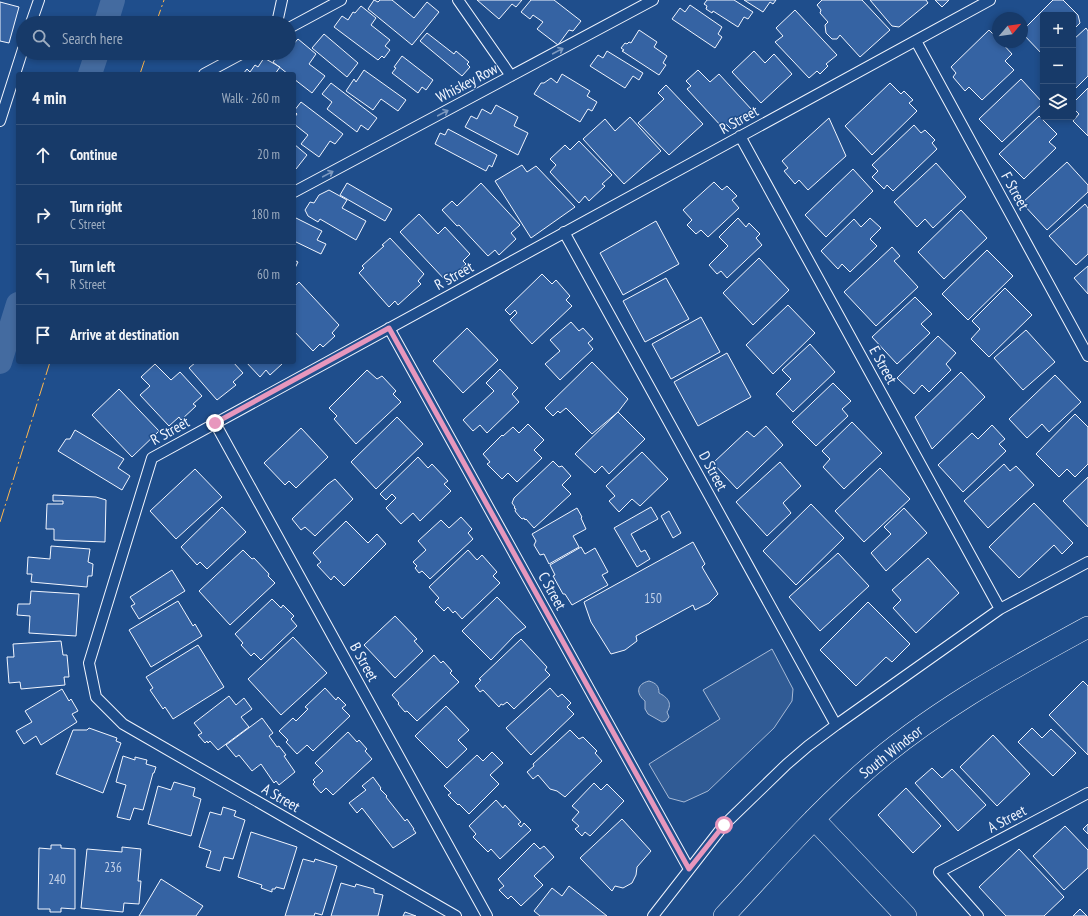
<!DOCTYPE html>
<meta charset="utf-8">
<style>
:root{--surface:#173a69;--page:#244571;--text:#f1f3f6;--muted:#9eadc0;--line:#36547d}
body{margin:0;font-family:"PT Sans Narrow",sans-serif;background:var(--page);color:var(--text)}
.controls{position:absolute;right:12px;top:12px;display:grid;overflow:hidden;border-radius:4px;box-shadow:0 2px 6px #0003}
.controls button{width:36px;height:36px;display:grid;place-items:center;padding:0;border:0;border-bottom:1px solid var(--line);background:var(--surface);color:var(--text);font:20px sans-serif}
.compass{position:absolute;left:992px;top:12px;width:36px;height:36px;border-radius:50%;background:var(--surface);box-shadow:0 2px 6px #0003;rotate:61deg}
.stop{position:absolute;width:12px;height:12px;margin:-9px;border:3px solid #e797bd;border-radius:50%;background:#fff}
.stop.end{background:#e797bd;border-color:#fff;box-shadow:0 1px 4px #0008}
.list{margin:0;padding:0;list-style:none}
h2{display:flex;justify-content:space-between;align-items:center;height:52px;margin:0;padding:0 16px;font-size:17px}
h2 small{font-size:13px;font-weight:400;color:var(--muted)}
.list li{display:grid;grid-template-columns:26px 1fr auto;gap:12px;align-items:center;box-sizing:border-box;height:60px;padding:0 16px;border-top:1px solid var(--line)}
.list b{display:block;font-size:15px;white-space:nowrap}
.list p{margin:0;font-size:13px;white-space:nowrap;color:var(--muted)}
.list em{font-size:13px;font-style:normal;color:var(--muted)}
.icon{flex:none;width:22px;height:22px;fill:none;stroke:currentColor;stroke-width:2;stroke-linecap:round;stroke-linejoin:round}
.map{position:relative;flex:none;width:1088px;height:916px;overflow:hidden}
.search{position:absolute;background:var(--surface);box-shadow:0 2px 6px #0003;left:16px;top:16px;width:280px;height:44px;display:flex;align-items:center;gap:10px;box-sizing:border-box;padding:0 14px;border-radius:22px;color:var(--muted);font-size:15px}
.panel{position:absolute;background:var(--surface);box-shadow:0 2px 6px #0003;left:16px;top:72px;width:280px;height:292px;border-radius:4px}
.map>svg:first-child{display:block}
.built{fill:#305b95;stroke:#a8bbd7}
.water{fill:#446ba0;stroke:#a8bbd7}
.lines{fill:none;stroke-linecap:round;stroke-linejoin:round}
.canal{stroke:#446ba0;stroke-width:24}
.building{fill:#3563a3;stroke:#f2f6ff}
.lane-casing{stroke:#f2f6ff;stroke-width:12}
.street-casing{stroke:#f2f6ff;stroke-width:22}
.lane{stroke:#1f4e8c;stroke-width:10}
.street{stroke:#1f4e8c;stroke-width:21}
.power{stroke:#ffb74d;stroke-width:1;stroke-dasharray:14 3 2 3;stroke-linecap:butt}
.oneway{stroke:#7e9ac0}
.route{stroke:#e797bd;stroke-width:5}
.labels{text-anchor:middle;stroke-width:3;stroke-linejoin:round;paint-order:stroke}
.number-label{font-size:13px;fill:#c3d1e8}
.street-label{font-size:15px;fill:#f2f6ff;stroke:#1f4e8c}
</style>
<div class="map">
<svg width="1088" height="916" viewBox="0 0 1088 916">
<rect width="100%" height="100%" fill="#1f4e8c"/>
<path class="built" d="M772,649L793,689L792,701L774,728L708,791L684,802L669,798L649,764L720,719L703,690Z"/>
<path class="water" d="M649,681C656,683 659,686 659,693C667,697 673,703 667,712L669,717L666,721L662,722L648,714L645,709V701C636,694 636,684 649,681Z"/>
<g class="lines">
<path class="canal" d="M106,23L113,0
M90,74L97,53
M0,362L18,304"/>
</g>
<path class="building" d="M374,0L378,2L380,0H392L414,18L427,2L439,12L412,45L368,9Z
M477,0H522L516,7L512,4L499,19Z
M531,0H554L581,21L573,31L569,30L558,45L537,29L543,22L533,15L530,19L521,12Z
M707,0H734L753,12L748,19L744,17L738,27L713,11L712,13L706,9L707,6L704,4Z
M744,0H776L773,4L770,2L763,12Z
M822,0H862L890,30L860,57L840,35L837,39H832L826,33L825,25L828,22L820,13L821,10L817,5Z
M870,0H926L928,3L899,27L892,26Z
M935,0H949L942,7Z
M1053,0H1063L1078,15L1080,23L1073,30V15H1043V55L1022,33V31Z
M0,2L19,7L9,43L0,41Z
M690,5L722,27L718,34L722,37L715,48L672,19L680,8L685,12Z
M361,6L376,18L371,25L390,40L385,46L390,50L384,58L382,56L378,60L334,27L342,16L348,20L353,12L355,13Z
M795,10L837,55L826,64L828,66L820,74L817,71L809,78L775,42L783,36L776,28Z
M1086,28L1088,31V76L1073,91V40Z
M639,30L657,42L654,47L667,56L663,63L666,65L659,75L622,51L624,50L621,48L625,43L627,44L629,42L631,43Z
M989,30L998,39V42H1001L1012,54L1005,61L1014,70L982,100L969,87L965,91L953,77L956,73L951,67Z
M427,33L454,54L456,51L469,62L467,64L470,67L462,76L420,41Z
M324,34L358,63L347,77L312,48Z
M298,39L316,54L309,64L325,76L312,93L294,79V74H288L273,62L280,53H289V49Z
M607,51L643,73L639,80L633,76L625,88L590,66L598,55L603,58Z
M754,51L765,63L774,54L792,74L761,103L732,72Z
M402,56L433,80L426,90L422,87L418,93L392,73L396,68L394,67Z
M264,58L280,67L275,74H243L247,69L250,72L255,65L258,67Z
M364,70L406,100L398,111L381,99L373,110L346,91L354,79L356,82Z
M698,70L710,82L719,74L752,110L731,129L726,124L722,127L687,89L691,86L686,81Z
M562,74L590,91L587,96L597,102L592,111L588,109L580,122L534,94L541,83H544L551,78L557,83Z
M1021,79L1043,103L1002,142L979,119Z
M331,83L377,118L368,130L361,125L357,132L327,109L332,102L322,94Z
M890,83L901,94L904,91L913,100L909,103L917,111L872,155L845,126Z
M666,85L703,124L669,155L638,123L664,99L658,93Z
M1088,88V136L1073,121L1079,114L1073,108V103Z
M301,102L343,134L335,144L330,141L319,157L301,144L308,135L294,124V118L297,114L294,111Z
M496,105L518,117L514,126L528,133L518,155L465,127L471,116L477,119L482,109L491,114Z
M1039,116L1057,134L1049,142L1056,148L1024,179L999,154Z
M630,117L661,151L624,184L583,139L605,119L615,131Z
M829,118L846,156L808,190L799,180L795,184L784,171L788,168L782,161Z
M914,125L921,133L925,130L935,140L932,143L937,149L893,191L887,185L884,189L872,177L878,171L872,165Z
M448,129L497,155L492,167L489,165L486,171L435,144L440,133L445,135Z
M579,141L612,175L602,184L605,186L589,201L585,196L579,203L550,172L556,165L550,159L565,145L570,150Z
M294,144L307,155L296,169L294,167Z
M1067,162L1088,185V192L1047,230L1022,203Z
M936,163L966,197L933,228L925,219L917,227L894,202Z
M522,165L527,172L536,166L575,207L531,238L495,181Z
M853,169L873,191L826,237L805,215Z
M714,182L722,190L727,186L737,196L732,200L739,208L708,237L701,230L696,234L687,225L692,220L683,210Z
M347,183L392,209L385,221L340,195Z
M481,183L520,225L511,233L516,239L499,255L495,250L488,256L459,225L457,226L442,210L452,201L457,206Z
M329,190L347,200L342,208L366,221L356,240L320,219L318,222L308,216L305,210L310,202L314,203L319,195Z
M1085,204L1088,208V254L1076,265L1049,236Z
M961,210L987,238L944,279L918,252Z
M419,214L438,234L445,227L470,254L463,261L466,264L447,282L400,232Z
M294,217L322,231L317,240L326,244L321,254L294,241Z
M738,218L746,227L749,223L760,234L756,238L762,245L727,278L721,271L717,274L709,265L728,246L719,237Z
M870,218L881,228L870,239L877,246L850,272L842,264L838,269L821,251L854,219L861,227Z
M656,221L679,264L623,295L600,253Z
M390,238L424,274L418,281L421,284L398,305L395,301L389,307L359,273L364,268L362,266L384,246L382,245Z
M892,247L900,256L894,261L918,287L876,326L844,292Z
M987,250L1013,276L968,320L942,294Z
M759,258L789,290L753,325L723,293Z
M294,260L298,262L294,270Z
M1088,266V294L1074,278Z
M542,274L552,284L556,280L570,296L566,300L572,306L532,344L510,320L517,313L515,310L510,315L505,310Z
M666,278L689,319L645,342L623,301Z
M299,282L339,325L332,333L335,336L323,347L320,344L313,351L294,331V287Z
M1005,288L1032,315L989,357L971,339L980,329L972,321Z
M915,297L932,314L921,324L930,333L897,364L872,337Z
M788,305L815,333L773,374L746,345Z
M701,317L720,352L671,379L652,344Z
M571,322L579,331L583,328L593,339L588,343L593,349L560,380L545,364L560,351L550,340Z
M467,328L498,360L463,393L433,361Z
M1026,330L1055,362L1023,390L994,358Z
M938,336L956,353L946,364L951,370L929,392L922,385L914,394L897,378Z
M810,344L835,372L793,412L776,394L791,379L782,370Z
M727,353L751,397L698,426L674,382Z
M196,362H233L243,373L233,382L236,385L217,400L189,368Z
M246,362H281L282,364L270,375L266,370L260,377Z
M592,362L628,399L618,412L592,434L566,408L560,413L558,411L553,416L545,408Z
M155,364L171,380L180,372L202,396L193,404L196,406L181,420L179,417L169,426L140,395L150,386L141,377Z
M500,369L518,388L512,394L519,402L487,433L480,425L473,431L463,420L494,391L486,383Z
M367,370L377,379L382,376L396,391L393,394L401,402L356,444L334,419L337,416L329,408Z
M961,372L985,397L932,449L915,417Z
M1055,375L1081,402L1049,432L1042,424L1027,438L1009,419Z
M833,383L851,401L842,409L848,416L816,446L792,422Z
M119,389L159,431L132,457L92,415Z
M618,412L645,439L609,474L602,466L595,473L575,454Z
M1075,414L1088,427V464L1075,477L1067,469L1059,477L1036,454Z
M397,417L423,444L376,489L351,462Z
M852,422L882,453L844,489L823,467L830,459L822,451Z
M528,424L544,440L534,450L542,458L517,482L508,473L502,479L487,464L490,462L483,454L502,435L503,436L513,427L519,433Z
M992,425L1005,439L999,444L1006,451L963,492L938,465L972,433L978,439Z
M766,426L783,445L737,489L713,463L747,431L754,437Z
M301,428L328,457L296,488L289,481L285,485L264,463Z
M75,430L124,459L118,468L130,476L122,490L58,451L66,439H70Z
M642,452L668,479L640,506L632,499L619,512L609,501L615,496L606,486Z
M418,457L428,468L432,464L448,481L444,484L451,491L420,521L413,513L401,524L386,508L396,498L392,494L386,500L380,494Z
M553,461L559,467L562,466L571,476L562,485L571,494L534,528L526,519L525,520L524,518L522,519L519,516L515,511L516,509L514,508L515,507L512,503L514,498Z
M780,462L801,486L783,503L791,513L767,536L736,502Z
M1004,464L1010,471L1016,466L1034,485L988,528L964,501Z
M880,468L910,499L864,542L835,511Z
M195,469L222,497L176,539L150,511Z
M1088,477V527L1063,501Z
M335,479L353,499L315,536L305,527L301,530L292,519L328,484Z
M53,495L96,497L106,500L105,542L54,540V529H46L47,504H63V501H53Z
M1034,503L1073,543L1062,554L1054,545L1019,578L989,547Z
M811,504L844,538L796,585L763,551Z
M222,507L246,532L207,569L200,562L197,565L181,547Z
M651,507L658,519L631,534L641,552L645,550L650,559L637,567L614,528Z
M577,508L582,517L581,518L586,529L573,536L579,547L549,564L544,554L540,555L534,545L536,541L532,534Z
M904,508L927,533L886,571L871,553L891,534L884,527Z
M669,511L681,533L673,538L661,516Z
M461,517L472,529L468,533L473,539L430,579L422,571L419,573L415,568L417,566L413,562L426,550L418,541L441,520L449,528Z
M346,521L368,543L377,534L386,544L344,586L334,576L331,580L317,565L321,562L313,553Z
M693,542L705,564L702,567L718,594L709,603L695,610L693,605L636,636L637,641L625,650L611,654L591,622L584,602Z
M51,546L90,549L88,562L93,564L92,576H88L87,587L31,582L32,574H27L28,557L50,559Z
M581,547L585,554L595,548L608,572L602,575L608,585L572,605L565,594H563L553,576L555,575L550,565Z
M243,550L252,559L254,558L269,574L268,576L275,583L230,625L199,591Z
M468,550L477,560L482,555L497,572L493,576L500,583L462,619L455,611L453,613L448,607L444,611L435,602L439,598L429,587Z
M838,553L869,586L820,631L789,597Z
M928,558L959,593L916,633L893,608L901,600L892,590Z
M172,570L185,591L139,619L131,606L135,604L130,597Z
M31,591L79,594L76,636L29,633L30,616L17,615L18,604H30Z
M497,597L526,627L515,635L491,660L462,631Z
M272,599L281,608L283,605L294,616L291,619L297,626L261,660L254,653L251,656L241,645L243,643L235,634Z
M178,601L193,626L195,624L202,636L151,667L129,630Z
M868,602L910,644L892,662L886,657L856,686L820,650Z
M395,616L417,639L414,641L423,651L395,678L364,645Z
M293,637L327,673L281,715L248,679Z
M521,639L547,667L545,670L550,675L514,709L507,702L503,705L501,704L499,707L483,690L480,692L475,686L481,680L479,679Z
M61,641L63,655H67L69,677H64L65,685L21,689L20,682L9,683L7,657H14L13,644Z
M198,645L224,687L173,719L165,707L163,709L150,690L153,688L146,677Z
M434,655L441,663L443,661L452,671L450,673L459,682L417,721L407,711L405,712L398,704L399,703L392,695Z
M1083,681L1088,686V755L1049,715Z
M325,688L336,700L338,697L346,705L342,708L350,716L313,751L307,745L297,754L286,742L288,740L279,731L293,718L296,721L308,709L305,707Z
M550,688L558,697L562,694L571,703L567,707L574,714L531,755L506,728Z
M62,689L69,701L71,699L78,711L72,714L77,722L41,745L36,736L24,744L16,731L32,722L25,711Z
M229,696L236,705L244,698L252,709L241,717L249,727L218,750L210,741L208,743L207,741L205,743L198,735L202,733L194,723Z
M446,706L469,730L458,740L467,749L447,768L415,736Z
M262,718L273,733L269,736L277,747L279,746L286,755L284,756L295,772L279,785L276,781L274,783L261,764L252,771L239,755L236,757L226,745Z
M89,728L117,738L116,741L121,743L103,793L56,774L73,730H87Z
M1032,728L1042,738L1051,729L1076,753L1053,776L1018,742Z
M570,730L579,739L583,737L597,751L595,753L602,761L565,797L557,791L550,789L538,775L533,779L527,772L534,766L533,764Z
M348,732L357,742L359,740L367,749L365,751L372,759L333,795L326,788L321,793L313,784L315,782L313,780L323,771L315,763Z
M993,735L1030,774L997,806L960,767Z
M492,752L503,763L490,775L499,784L469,814L459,804L458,805L448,795L451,793L444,786L477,755L483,761Z
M123,756L135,760V757L147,760L146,764L156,767L154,773H153L143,810L134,808L130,820L117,817L126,785L116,782Z
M932,768L942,778L952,769L986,805L958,831L915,783Z
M373,777L381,788L380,789L387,796L386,797L405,821L407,819L414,829H413L416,833L393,848L362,808L357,813L349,803L366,790L362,786Z
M174,782L195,788L193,796L201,799L191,836L148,824L158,786L171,790Z
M594,783L601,790L607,784L624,801L590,836L585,832L582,836L575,829L579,826L572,820L579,812L572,806Z
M906,788L941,826L913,853L878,815Z
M496,800L503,808L505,805L521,822L518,824L521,827L524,823L531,830L500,859L491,849L488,852L473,837L476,834L469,826Z
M223,807L236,811L234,816L245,820L233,859L224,857L220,871L206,867L211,851L199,847L210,812L221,815Z
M622,819L651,851L637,867L636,875L632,883L623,888L615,886L612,891L580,858Z
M1088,824V834L1083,829Z
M1065,826L1088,850V868L1064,890L1033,856Z
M251,832L297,847L284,889L276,887L275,889H272V892L261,888L262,885L238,877Z
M534,843L540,849L544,846L554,857L534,876L543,885L521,906L511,896L508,899L499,890L504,886L498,879Z
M51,845H61V848L75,849V909L61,908V912H50V909H38L39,848L51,849Z
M122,847L141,849L138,881H141L139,904L124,903L123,912L81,908L87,849L122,852Z
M1019,849L1064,897L1044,916H1006L979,887Z
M303,859L314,862L315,859L337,866L322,915L315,913L314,916H285Z
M161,879L203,906L196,916H139Z
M341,883L355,887L356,884L374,889V893L383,895L378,916H331Z
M569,886L607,916H540L534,911L552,888L562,896Z
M1080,909L1087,916H1073Z
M405,912L416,916H403Z"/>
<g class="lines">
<defs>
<path id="lane" d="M458,0L511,76
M31,23L39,0
M277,23L282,0
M289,28L341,0
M916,41L1088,356
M204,74L243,53
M0,121L23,49
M740,136L1000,609
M294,192L653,0
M564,232L836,725
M389,328L689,869
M215,423L487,916
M456,916L123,724L96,697L89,663L152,458L990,0
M653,916L724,825L787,764L808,746L836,725L1000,609L1088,562
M978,916L939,872L1088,793"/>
<path id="street" d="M814,819L906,916
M724,916C767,870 809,821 856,779C925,716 1007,671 1088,627"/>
</defs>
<use href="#lane" class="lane-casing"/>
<use href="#street" class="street-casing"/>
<use href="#lane" class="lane"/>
<use href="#street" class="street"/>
<path class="power" d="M156,23L164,0
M140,74L147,53
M0,522L50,362"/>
</g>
<defs><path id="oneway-shaft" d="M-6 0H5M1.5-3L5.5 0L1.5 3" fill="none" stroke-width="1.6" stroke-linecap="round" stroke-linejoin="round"/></defs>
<g class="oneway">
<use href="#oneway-shaft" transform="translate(558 51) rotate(-28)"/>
<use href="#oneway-shaft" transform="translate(443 113) rotate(-28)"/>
<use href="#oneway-shaft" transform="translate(328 174) rotate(-28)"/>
</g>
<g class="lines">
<path class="route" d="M215,423L389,328L689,869L724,825"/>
</g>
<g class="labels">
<g class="number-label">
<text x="653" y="603">150</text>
<text x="113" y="872">236</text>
<text x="57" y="884">240</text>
</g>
<g class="street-label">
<text transform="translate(467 83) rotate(-28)" y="5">Whiskey Row</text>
<text transform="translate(739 120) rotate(-29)" y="5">R Street</text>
<text transform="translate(1015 191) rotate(61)" y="5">F Street</text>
<text transform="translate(454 276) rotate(-29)" y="5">R Street</text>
<text transform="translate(883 365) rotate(61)" y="5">E Street</text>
<text transform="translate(170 431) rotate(-29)" y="5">R Street</text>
<text transform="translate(713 471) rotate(61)" y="5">D Street</text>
<text transform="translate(552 591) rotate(61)" y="5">C Street</text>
<text transform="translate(364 662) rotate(61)" y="5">B Street</text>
<text transform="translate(891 752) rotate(-38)" y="5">South Windsor</text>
<text transform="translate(281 798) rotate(30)" y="5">A Street</text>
<text transform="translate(1007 819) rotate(-28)" y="5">A Street</text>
</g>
</g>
</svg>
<div class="controls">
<button>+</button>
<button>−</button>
<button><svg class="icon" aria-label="layers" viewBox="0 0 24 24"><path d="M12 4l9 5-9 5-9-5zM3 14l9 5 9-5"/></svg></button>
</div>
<svg class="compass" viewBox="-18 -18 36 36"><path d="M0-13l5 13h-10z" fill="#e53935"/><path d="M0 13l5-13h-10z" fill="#9eadc0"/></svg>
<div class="stop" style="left:724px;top:825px"></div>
<div class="stop end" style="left:215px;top:423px"></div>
<div class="search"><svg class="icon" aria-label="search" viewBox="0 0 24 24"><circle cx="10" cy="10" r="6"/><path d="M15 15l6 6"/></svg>Search here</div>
<section class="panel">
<h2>4 min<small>Walk · 260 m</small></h2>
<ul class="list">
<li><svg class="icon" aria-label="ahead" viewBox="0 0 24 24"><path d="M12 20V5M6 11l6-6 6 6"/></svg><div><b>Continue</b></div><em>20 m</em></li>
<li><svg class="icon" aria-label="right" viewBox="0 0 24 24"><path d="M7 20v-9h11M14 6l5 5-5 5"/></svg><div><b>Turn right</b><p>C Street</p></div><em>180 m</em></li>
<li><svg class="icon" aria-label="left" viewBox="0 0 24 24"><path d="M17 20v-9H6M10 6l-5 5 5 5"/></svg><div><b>Turn left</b><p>R Street</p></div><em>60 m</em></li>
<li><svg class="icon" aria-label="arrive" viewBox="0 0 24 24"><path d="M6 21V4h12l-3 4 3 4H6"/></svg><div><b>Arrive at destination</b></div></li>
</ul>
</section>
</div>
